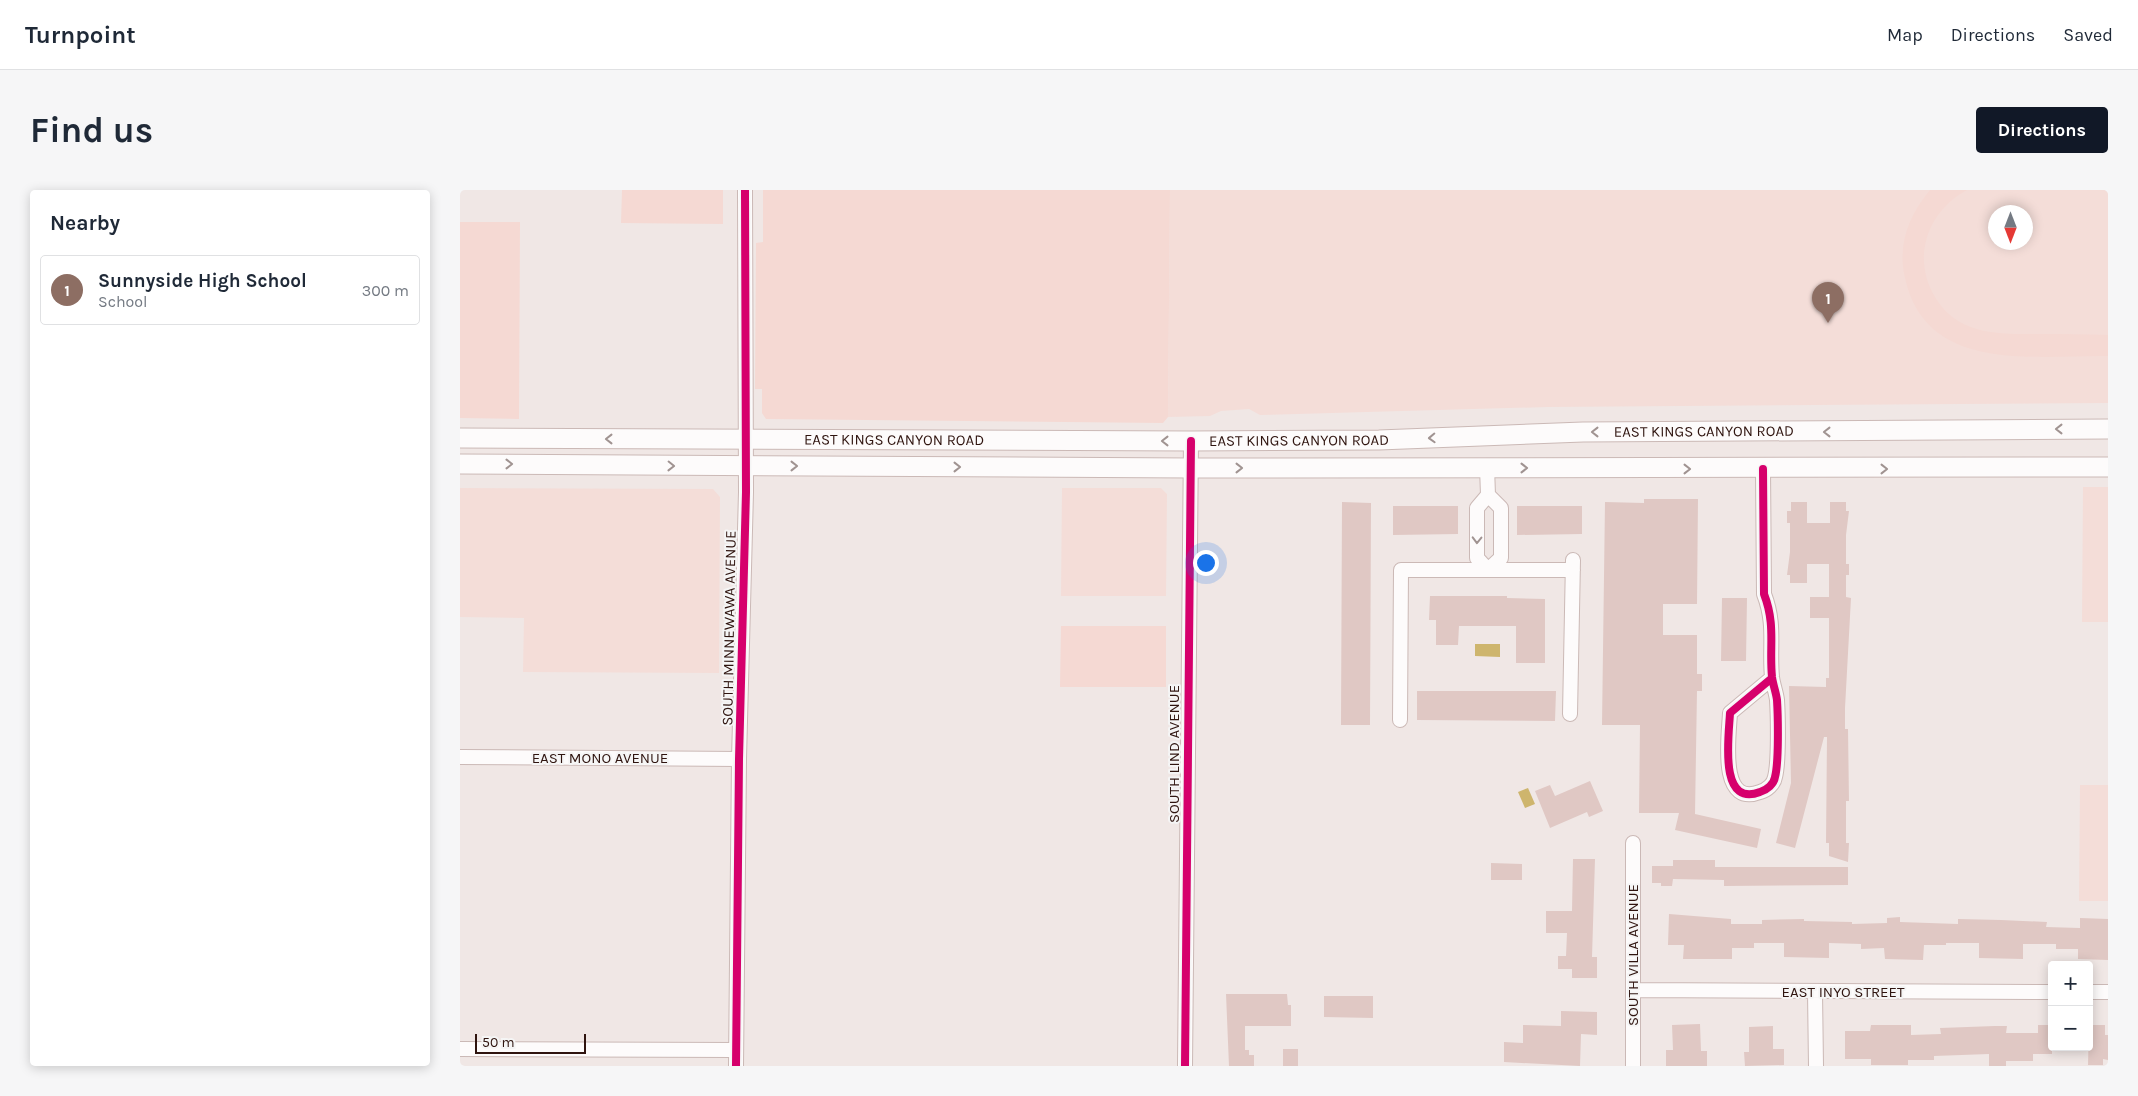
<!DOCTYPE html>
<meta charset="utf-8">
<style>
:root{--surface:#fff;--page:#f6f6f7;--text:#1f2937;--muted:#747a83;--line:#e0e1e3;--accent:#111827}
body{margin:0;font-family:Karla,sans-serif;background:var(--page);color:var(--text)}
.controls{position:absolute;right:15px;bottom:15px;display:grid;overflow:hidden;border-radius:5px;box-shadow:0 2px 12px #0003}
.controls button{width:45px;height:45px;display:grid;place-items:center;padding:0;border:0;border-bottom:1px solid var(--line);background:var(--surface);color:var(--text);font:25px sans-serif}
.compass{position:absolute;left:1528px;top:15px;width:45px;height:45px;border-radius:50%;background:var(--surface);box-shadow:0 2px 12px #0003;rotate:180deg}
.scale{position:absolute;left:15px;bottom:12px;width:111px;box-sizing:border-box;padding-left:5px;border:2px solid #2f140f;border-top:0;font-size:14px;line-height:18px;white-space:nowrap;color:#2f140f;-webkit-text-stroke:4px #f5f5f5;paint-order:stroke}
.you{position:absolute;left:745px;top:372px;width:18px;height:18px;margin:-12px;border:4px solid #fff;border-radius:50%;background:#1a73e8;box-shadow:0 0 0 8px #1a73e833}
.badge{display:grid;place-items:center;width:32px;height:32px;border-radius:50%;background:var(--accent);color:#fff;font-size:16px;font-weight:700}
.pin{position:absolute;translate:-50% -41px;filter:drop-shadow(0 1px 2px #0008)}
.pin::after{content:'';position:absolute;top:26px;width:18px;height:15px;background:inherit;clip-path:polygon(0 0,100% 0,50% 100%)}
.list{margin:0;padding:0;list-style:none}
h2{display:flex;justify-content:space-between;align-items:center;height:65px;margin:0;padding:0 20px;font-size:21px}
h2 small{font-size:16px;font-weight:400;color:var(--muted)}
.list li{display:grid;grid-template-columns:32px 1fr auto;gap:15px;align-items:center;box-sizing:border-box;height:70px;margin:0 10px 10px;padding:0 10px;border:1px solid var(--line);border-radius:5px}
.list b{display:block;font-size:19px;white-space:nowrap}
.list p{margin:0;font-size:16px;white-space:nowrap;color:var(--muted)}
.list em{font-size:16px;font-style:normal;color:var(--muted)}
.map{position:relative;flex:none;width:1648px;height:876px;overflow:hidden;border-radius:5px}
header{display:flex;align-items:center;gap:30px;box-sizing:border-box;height:70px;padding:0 25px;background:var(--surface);border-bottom:1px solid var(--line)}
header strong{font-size:24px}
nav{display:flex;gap:28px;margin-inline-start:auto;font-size:18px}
.intro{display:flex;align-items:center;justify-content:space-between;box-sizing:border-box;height:120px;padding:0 30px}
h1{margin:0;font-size:35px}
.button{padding:12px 22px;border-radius:5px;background:var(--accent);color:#fff;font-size:18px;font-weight:700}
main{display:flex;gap:30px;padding:0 30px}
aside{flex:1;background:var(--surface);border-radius:5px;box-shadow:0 2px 12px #0003}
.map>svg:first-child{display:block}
.built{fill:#f4ddd8;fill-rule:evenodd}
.green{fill:#f5d9d3}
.water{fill:#ceb56d}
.building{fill:#e0c8c4}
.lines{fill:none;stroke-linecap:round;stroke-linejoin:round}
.minor-casing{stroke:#cbb9b6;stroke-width:16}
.secondary-casing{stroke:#cbb9b6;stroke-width:21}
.minor{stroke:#fdfbfb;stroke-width:14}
.secondary{stroke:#fdfbfb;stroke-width:19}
.cycleway-casing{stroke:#f5f5f5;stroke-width:11}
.cycleway{stroke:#d6006c;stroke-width:8}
.oneway{stroke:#a09391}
.labels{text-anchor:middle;stroke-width:4;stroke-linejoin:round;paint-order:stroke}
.street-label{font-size:15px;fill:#2f140f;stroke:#f5f5f5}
</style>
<header>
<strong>Turnpoint</strong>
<nav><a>Map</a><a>Directions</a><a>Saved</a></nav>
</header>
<div class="intro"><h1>Find us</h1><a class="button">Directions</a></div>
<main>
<aside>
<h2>Nearby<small></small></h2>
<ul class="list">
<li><span class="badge" style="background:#8d6e63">1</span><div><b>Sunnyside High School</b><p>School</p></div><em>300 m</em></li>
</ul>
</aside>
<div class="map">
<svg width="1648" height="876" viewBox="0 0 1648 876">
<rect width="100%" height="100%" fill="#f0e7e5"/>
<path class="built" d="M710,0H1648V213L1088,217L800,225L789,219L761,221L750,226L708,227ZM1536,22H1566V52H1536Z
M1623,297H1648V432H1622Z
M0,298L253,299L260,307L259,483L63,482L64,428L0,427Z
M602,298H701L707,304L706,406H601Z
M1620,595H1648V711H1619Z"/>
<path class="green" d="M162,0H263V34L161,33Z
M303,0H710L708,227L703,233L306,229L302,223V199H295L296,53L303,52Z
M1470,0H1507C1482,14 1467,35 1464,63C1463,78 1467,94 1475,107C1498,146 1540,144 1580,144C1602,144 1625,144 1648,145V166C1574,165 1466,184 1445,88C1437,55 1449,25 1470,0Z
M0,32H60L59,229L0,228Z
M601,436H706V497H600Z"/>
<path class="water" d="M1015,454H1040V467L1015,466Z
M1068,598L1075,614L1065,618L1058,602Z"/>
<path class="building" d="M1184,309H1238L1237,414H1203V445H1237V484H1242V501H1237L1235,624L1301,639L1297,658L1215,640L1219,623H1179L1180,535H1142L1145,312L1184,313Z
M882,312L911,313L910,535H881Z
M1331,312H1347V333H1370V312H1386V321H1389L1386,345V374H1389V385H1386V407L1391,408L1385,518V539H1388L1389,611H1386V653H1389L1388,672L1369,666V653H1366L1367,547H1364L1335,658L1316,653L1331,593L1329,496L1366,497V488H1369V428H1350V407H1369V374H1347V393H1330V385H1327L1330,362V333H1327V321H1331Z
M933,316H998V344L933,345Z
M1057,316H1122V344L1057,345Z
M970,406H1047V408L1085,409V473H1056V436H999L998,455H976V430H969Z
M1262,408H1287L1286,471H1261Z
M957,501H1096L1095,531L957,530Z
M1130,591L1143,621L1129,627L1127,622L1090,638L1075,601L1090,595L1095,606Z
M1113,669H1135L1132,767H1137V788H1112V779H1098V766H1106L1107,743H1086V721H1112Z
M1213,670H1255V677H1388V695L1264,696V690L1213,689L1212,696H1201V693H1192V676H1213Z
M1031,673L1062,674V690H1031Z
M1209,724L1271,729V734H1302V730L1344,729V731L1392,732V734L1427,733V728L1440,727V732L1498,734V729L1541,730L1587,732L1586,737L1620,738V728L1648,729V770L1618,769V759H1596V754H1563V769L1519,768V753H1486V755H1464L1463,770L1425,769L1424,758L1401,759V754L1369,753V768L1324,767V753H1294V758H1272V769H1223L1224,755H1208Z
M766,804H827L828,815H831V836H785V860H789V865H794V876H769Z
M864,806H913V828L864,827Z
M1101,821L1137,822V845L1121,844L1120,876L1044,872V852L1063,853V835L1101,836Z
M1240,834L1241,861H1247V876H1206V860H1213L1212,835Z
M1411,835H1451V845L1481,844L1480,838L1535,836H1547L1546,843H1578V835H1592V864H1573V871H1546V876H1529V864L1474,866V870H1448V875H1411V869H1385V841H1410Z
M1629,835H1645V845H1648V870L1643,869V875H1628Z
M1313,836V859H1324V875L1285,876L1284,862H1289V837Z
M823,859H838V876H823Z"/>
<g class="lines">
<defs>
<path id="minor" d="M1027,277L1028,305L1017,318V368L1028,380L1041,368V318L1028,305
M1303,279L1304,404C1316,435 1309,457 1312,487C1313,495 1316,502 1317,510C1318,526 1319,572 1315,587C1314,594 1307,600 1300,602C1258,618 1269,545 1270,523L1312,488
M1110,524L1113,370
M940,530L941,380H1113
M0,567L279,569
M1173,653V876
M1174,800L1592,802
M1355,802L1356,876
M1629,802H1648
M0,859L276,860
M276,876L279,569L286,302L285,0
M725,876L731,251"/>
<g id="secondary">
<path id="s1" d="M0,248L731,251L919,250L1123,242L1648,239"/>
<path d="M0,274L731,278L1648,277"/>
</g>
</defs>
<use href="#minor" class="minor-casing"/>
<use href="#secondary" class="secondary-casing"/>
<use href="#minor" class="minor"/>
<use href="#secondary" class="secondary"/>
<defs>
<path id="cycleway" d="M1303,279L1304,404C1316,435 1309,457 1312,487C1313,495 1316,502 1317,510C1318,526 1319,572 1315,587C1314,594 1307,600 1300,602C1258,618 1269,545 1270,523L1312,488
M276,876L279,569L286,302L285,0
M725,876L731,251"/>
</defs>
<use href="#cycleway" class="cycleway-casing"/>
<use href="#cycleway" class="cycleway"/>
</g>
<defs><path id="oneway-chevron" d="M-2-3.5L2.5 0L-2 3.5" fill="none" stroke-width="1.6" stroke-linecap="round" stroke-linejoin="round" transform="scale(1.25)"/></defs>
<g class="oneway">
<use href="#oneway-chevron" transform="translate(1599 239) rotate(180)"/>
<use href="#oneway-chevron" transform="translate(1135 242) rotate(-180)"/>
<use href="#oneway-chevron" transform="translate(1367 242) rotate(180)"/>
<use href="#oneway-chevron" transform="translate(972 248) rotate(178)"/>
<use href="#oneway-chevron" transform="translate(149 249) rotate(-180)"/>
<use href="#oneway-chevron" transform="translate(705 251) rotate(-180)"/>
<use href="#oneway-chevron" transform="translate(49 274)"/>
<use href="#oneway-chevron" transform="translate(211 276) rotate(1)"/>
<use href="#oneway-chevron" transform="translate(334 276)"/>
<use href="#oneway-chevron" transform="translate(497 277)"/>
<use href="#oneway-chevron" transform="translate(779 278)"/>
<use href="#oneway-chevron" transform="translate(1064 278)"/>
<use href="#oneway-chevron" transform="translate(1227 279)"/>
<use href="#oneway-chevron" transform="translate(1424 279)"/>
<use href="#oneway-chevron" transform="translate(1017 350) rotate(91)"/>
</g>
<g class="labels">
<g class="street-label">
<text dy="5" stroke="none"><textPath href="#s1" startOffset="1244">EAST KINGS CANYON ROAD</textPath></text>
<text dy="5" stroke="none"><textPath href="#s1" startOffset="434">EAST KINGS CANYON ROAD</textPath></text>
<text dy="5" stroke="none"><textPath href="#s1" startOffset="839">EAST KINGS CANYON ROAD</textPath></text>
<text transform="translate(269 438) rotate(-89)" y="5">SOUTH MINNEWAWA AVENUE</text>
<text transform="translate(714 564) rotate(-90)" y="5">SOUTH LIND AVENUE</text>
<text x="140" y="573">EAST MONO AVENUE</text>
<text transform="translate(1173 765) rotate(-90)" y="5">SOUTH VILLA AVENUE</text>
<text x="1383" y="807">EAST INYO STREET</text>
</g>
</g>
</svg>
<div class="controls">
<button>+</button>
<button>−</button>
</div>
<svg class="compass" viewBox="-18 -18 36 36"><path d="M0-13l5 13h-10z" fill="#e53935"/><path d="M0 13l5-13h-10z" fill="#747a83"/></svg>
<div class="scale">50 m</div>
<div class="you"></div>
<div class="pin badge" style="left:1368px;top:133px;background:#8d6e63">1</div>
</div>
</main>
